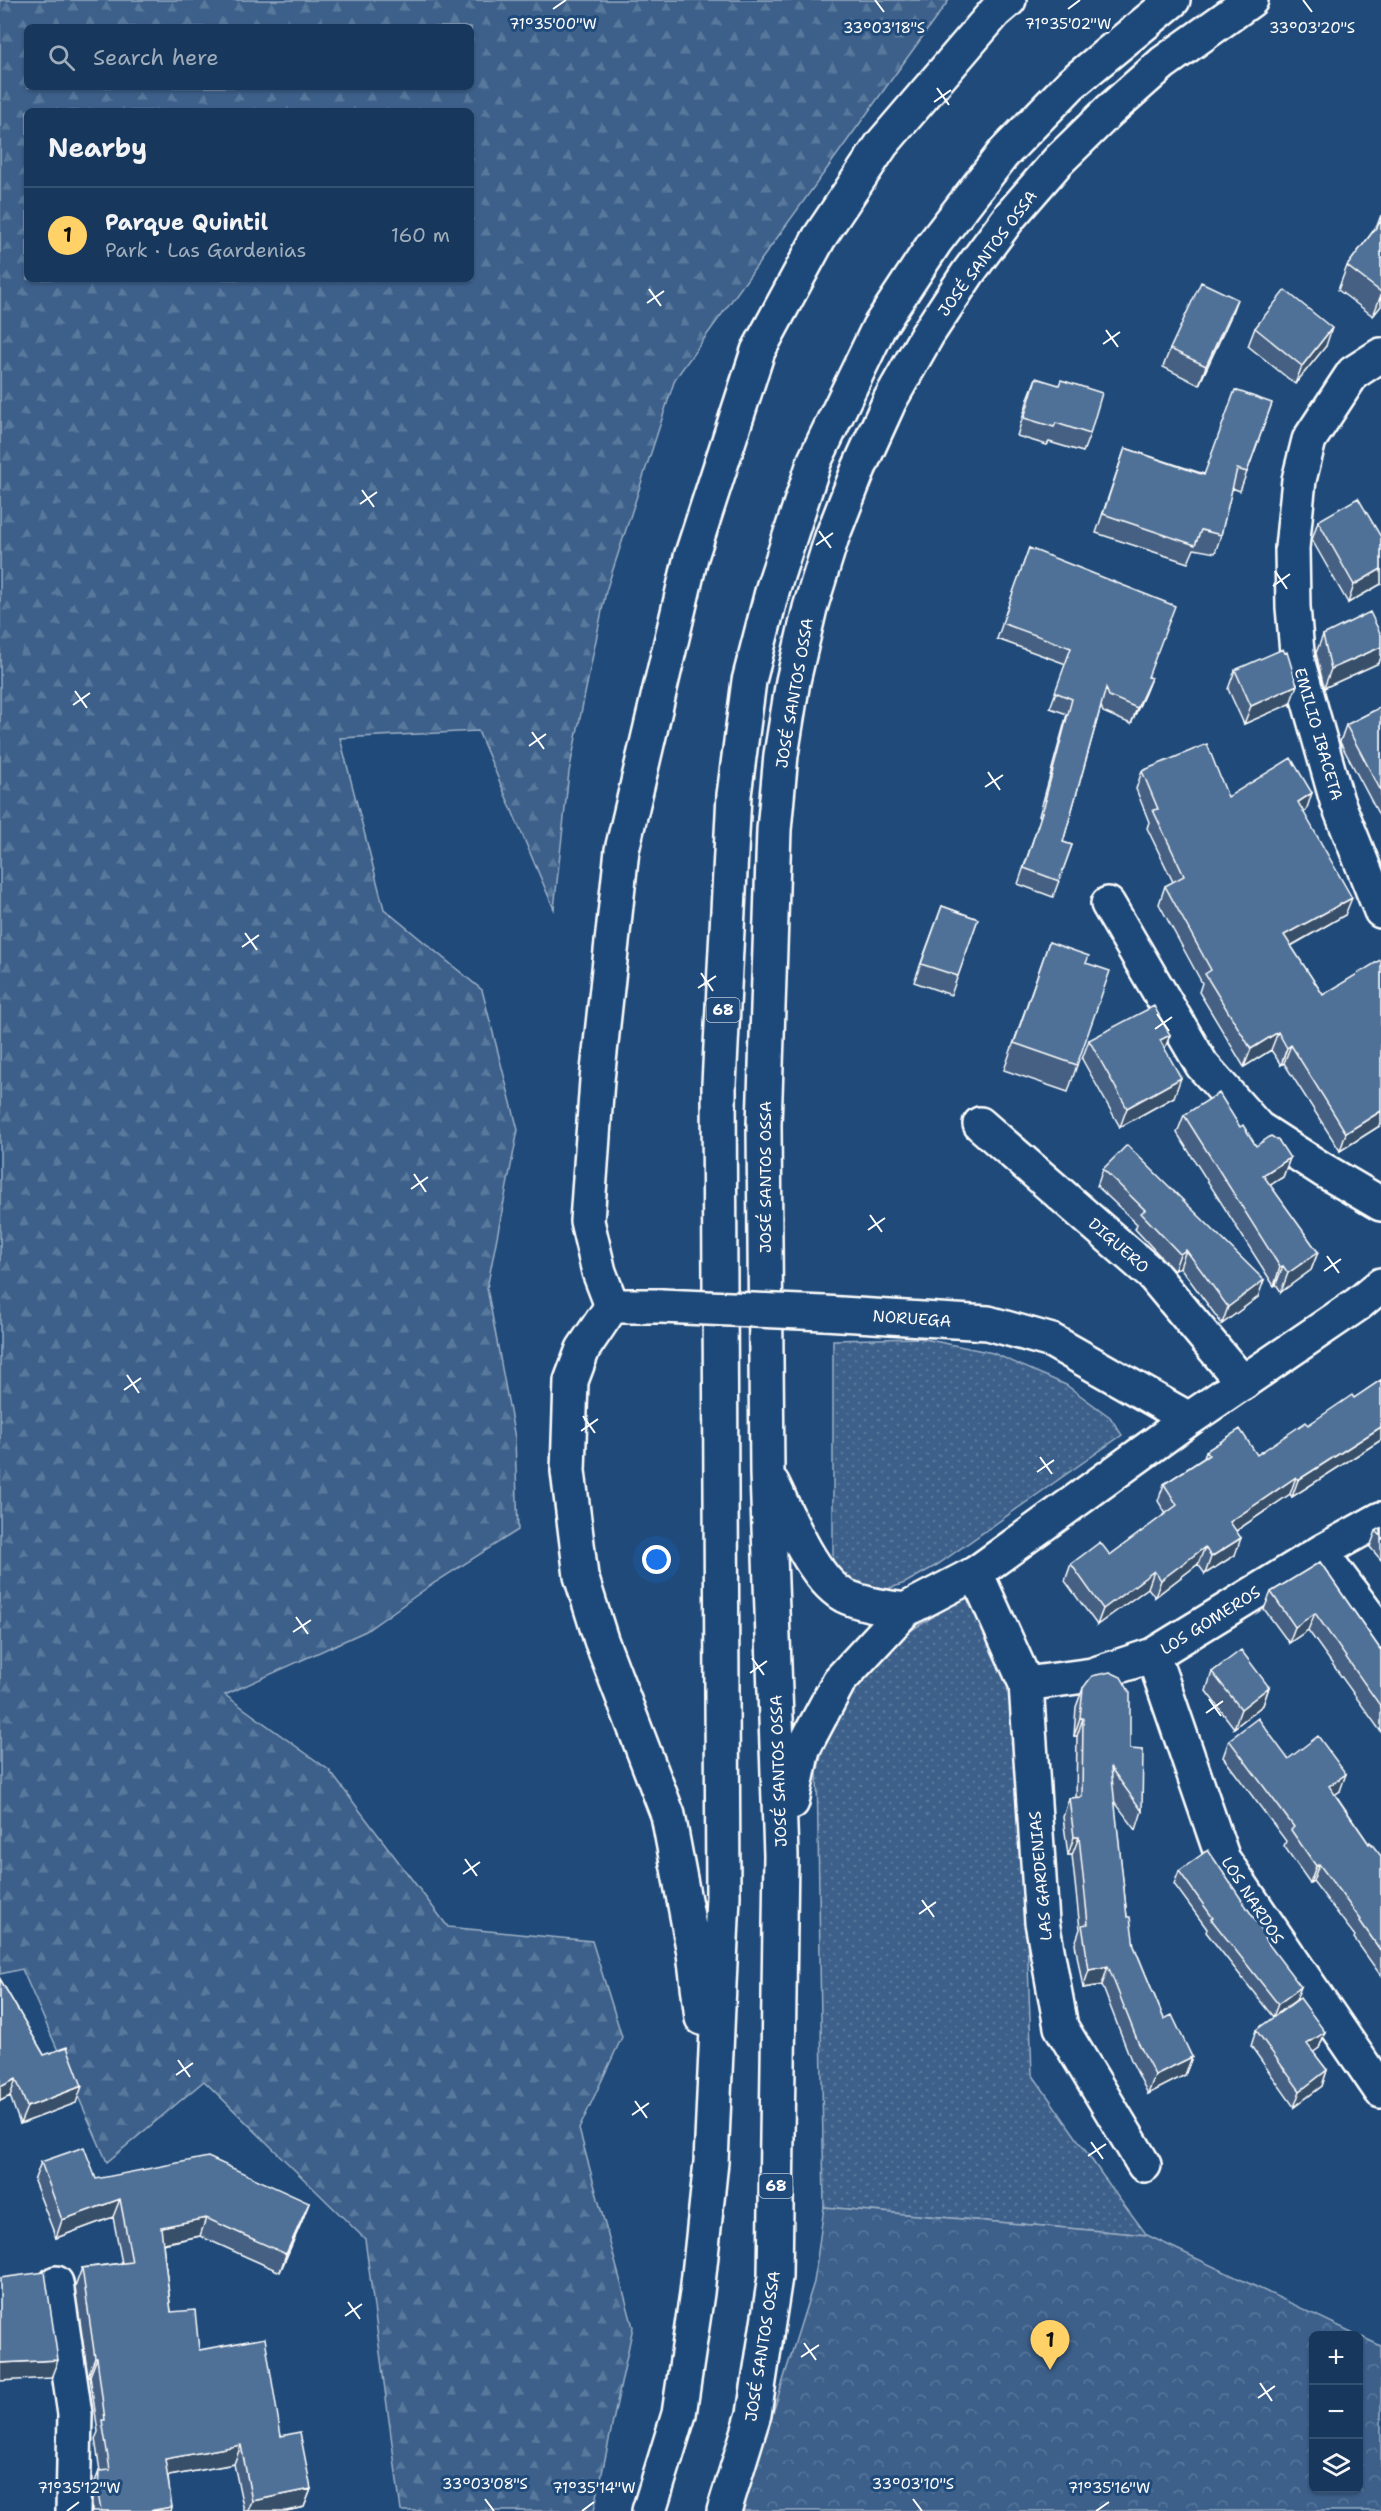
<!DOCTYPE html>
<meta charset="utf-8">
<style>
:root{--surface:#17385c;--page:#203f62;--text:#f1f3f6;--muted:#9eacbb;--line:#365272;--accent:#ffd166}
body{margin:0;font-family:"Shantell Sans",sans-serif;background:var(--page);color:var(--text)}
.controls{position:absolute;right:18px;bottom:18px;display:grid;overflow:hidden;border-radius:9px;box-shadow:0 2px 4px #0004}
.controls button{width:54px;height:54px;display:grid;place-items:center;padding:0;border:0;border-bottom:2px solid var(--line);background:var(--surface);color:var(--text);font:30px sans-serif}
.you{position:absolute;left:657px;top:1560px;width:21px;height:21px;margin:-15px;border:4px solid #fff;border-radius:50%;background:#1a73e8;box-shadow:0 0 0 9px #1a73e833}
.badge{display:grid;place-items:center;width:39px;height:39px;border-radius:50%;background:var(--accent);color:#111;font-size:20px;font-weight:700}
.pin{position:absolute;translate:-50% -50px;filter:drop-shadow(0 2px 3px #0008)}
.pin::after{content:'';position:absolute;top:32px;width:21px;height:18px;background:inherit;clip-path:polygon(0 0,100% 0,50% 100%)}
.list{margin:0;padding:0;list-style:none}
h2{display:flex;justify-content:space-between;align-items:center;height:78px;margin:0;padding:0 24px;font-size:26px}
h2 small{font-size:20px;font-weight:400;color:var(--muted)}
.list li{display:grid;grid-template-columns:39px 1fr auto;gap:18px;align-items:center;box-sizing:border-box;height:96px;padding:0 24px;border-top:2px solid var(--line)}
.list b{display:block;font-size:22px;white-space:nowrap}
.list p{margin:0;font-size:20px;white-space:nowrap;color:var(--muted)}
.list em{font-size:20px;font-style:normal;color:var(--muted)}
.icon{flex:none;width:33px;height:33px;fill:none;stroke:currentColor;stroke-width:2;stroke-linecap:round;stroke-linejoin:round}
.map{position:relative;flex:none;width:1381px;height:2511px;overflow:hidden}
.search{position:absolute;background:var(--surface);box-shadow:0 2px 4px #0004;left:24px;top:24px;width:450px;height:66px;display:flex;align-items:center;gap:15px;box-sizing:border-box;padding:0 21px;border-radius:9px;color:var(--muted);font-size:22px}
.panel{position:absolute;background:var(--surface);box-shadow:0 2px 4px #0004;left:24px;top:108px;width:450px;height:174px;border-radius:9px}
.map>svg:first-child{display:block}
.grass{fill:url(#grass-dots);stroke:#9eb0c5;stroke-width:1.5}
.forest{fill:url(#forest-firs);stroke:#9eb0c5;stroke-width:1.5;fill-rule:evenodd}
.park{fill:url(#park-crowns);stroke:#9eb0c5;stroke-width:1.5;fill-rule:evenodd}
.lines{fill:none;stroke-linecap:round;stroke-linejoin:round}
.minor-casing{stroke:#fff;stroke-width:38}
.tertiary-casing{stroke:#fff;stroke-width:38}
.secondary-casing{stroke:#fff;stroke-width:38}
.motorway-casing{stroke:#fff;stroke-width:38}
.minor{stroke:#1f4a7a;stroke-width:33}
.tertiary{stroke:#1f4a7a;stroke-width:33}
.secondary{stroke:#1f4a7a;stroke-width:33}
.motorway{stroke:#1f4a7a;stroke-width:33}
.secondary-bridge-casing{stroke:#fff;stroke-width:38;stroke-linecap:butt}
.secondary-bridge{stroke:#1f4a7a;stroke-width:33}
.wall{fill:#456182;stroke:#fff;stroke-width:1.5}
.shaded-wall{fill:#384f6a;stroke:#fff;stroke-width:1.5}
.building{fill:#507197;stroke:#fff;stroke-width:1.5}
.ticks{fill:none;stroke:#fff;stroke-width:2}
.labels{text-anchor:middle;stroke-width:6;stroke-linejoin:round;paint-order:stroke}
.shield{fill:#1f4a7a;stroke:#bcc9d7;stroke-width:1.5}
.shield-label{font-size:15px;font-weight:bold;fill:#fff}
.street-label{font-size:16px;fill:#fff;stroke:#1f4a7a}
.ticks-label{font-size:15px;text-anchor:middle;fill:#fff;stroke:#1f4a7a;stroke-width:6;stroke-linejoin:round;paint-order:stroke}
</style>
<div class="map">
<svg width="1381" height="2511" viewBox="0 0 1381 2511">
<defs>
<pattern id="grass-dots" width="8" height="8" patternUnits="userSpaceOnUse" patternTransform="scale(1.5)"><rect width="8" height="8" fill="#3c618b"/><path d="M2 2h.1M6 6h.1" fill="none" stroke="#59799c" stroke-width="1.8" stroke-linecap="round"/></pattern>
<pattern id="forest-firs" width="22" height="20" patternUnits="userSpaceOnUse" patternTransform="scale(1.5)"><rect width="22" height="20" fill="#3c618b"/><path d="M5 1l3.5 6h-7zM16 11l3.5 6h-7z" fill="#59799c"/></pattern>
<pattern id="park-crowns" width="20" height="18" patternUnits="userSpaceOnUse" patternTransform="scale(1.5)"><rect width="20" height="18" fill="#3c618b"/><path d="M2 6a3 3 0 1 1 6 0M12 15a3 3 0 1 1 6 0" fill="none" stroke="#59799c"/></pattern>
</defs>
<rect width="100%" height="100%" fill="#1f4a7a"/>
<filter id="ink" filterUnits="userSpaceOnUse"><feTurbulence type="fractalNoise" baseFrequency=".0167" numOctaves="2"/><feDisplacementMap in="SourceGraphic" scale="12" xChannelSelector="R" yChannelSelector="G"/><feConvolveMatrix kernelMatrix="1 2 1 2 8 2 1 2 1" color-interpolation-filters="sRGB"/></filter>
<g filter="url(#ink)">
<path class="grass" d="M919,1338L993,1353L1066,1385L1110,1417L1122,1435L937,1565L905,1583L879,1592L851,1591L833,1564V1340Z
M970,1593L1018,1686L1032,2074L1103,2176L1147,2235L824,2207L817,1770L845,1681L907,1633Z"/>
<path class="forest" d="M0,0H949L675,379L606,591L569,772L554,909L478,731L340,738L384,909L482,990L518,1130L487,1288L515,1438L518,1530L431,1585L366,1631L225,1695L329,1770L448,1927L592,1941L622,2037L579,2129L633,2327L594,2511H401L365,2239L204,2081L107,2162L22,1969L0,1974ZM27,27H471V87H27ZM27,111H471V279H27Z"/>
<path class="park" d="M824,2207L1147,2235L1381,2346V2511H742L814,2282ZM1314,2336H1358V2488H1314Z"/>
<g class="lines">
<defs>
<path id="minor" d="M1381,355L1353,373L1309,440L1299,480L1292,548L1293,607L1298,663L1337,801L1381,911
M1108,904L1202,1065L1258,1128L1323,1170L1381,1204
M980,1124L1153,1275L1243,1383
M1321,1552L1381,1633
M976,1573L1026,1684L1042,1922L1061,2027L1144,2165
M1153,1655L1223,1859L1381,2091
M1026,1684L1092,1675L1153,1655L1321,1552L1381,1519
M56,2283L75,2414L73,2511"/>
<path id="tertiary" d="M612,1306L599,1272L587,1221L597,1080L622,850L691,557L758,351L819,238L882,144L995,12L1009,0"/>
<path id="secondary" d="M612,1306H661
M824,1313L988,1323L1052,1341L1189,1419
M905,1610L976,1573L1189,1419L1358,1304L1381,1285"/>
<path id="motorway" d="M612,1306L583,1349L571,1381L568,1471L581,1576L601,1640L668,1815L694,1953L702,2018
M772,1483C788,1515 814,1583 847,1597C866,1605 885,1607 905,1610
M792,1802L803,1749L839,1681L905,1610
M649,2511L679,2414L697,2293L711,2162L723,1896L719,1084L734,795L749,681L773,588L815,460L879,327L935,242L1003,154L1071,84L1173,0
M724,2511L754,2414L775,2277L781,1855L767,1474L764,1125L774,830L781,755L793,681L810,608L832,537L859,468L890,400L927,335L968,273L1011,215L1058,161L1109,111L1163,63L1251,0"/>
</defs>
<use href="#minor" class="minor-casing"/>
<use href="#tertiary" class="tertiary-casing"/>
<use href="#secondary" class="secondary-casing"/>
<use href="#motorway" class="motorway-casing"/>
<use href="#minor" class="minor"/>
<use href="#tertiary" class="tertiary"/>
<use href="#secondary" class="secondary"/>
<use href="#motorway" class="motorway"/>
<defs>
<path id="secondary-bridge" d="M661,1306L824,1313"/>
</defs>
<use href="#secondary-bridge" class="secondary-bridge-casing"/>
<use href="#secondary-bridge" class="secondary-bridge"/>
</g>
<path class="wall" d="M1381,215V306L1373,316L1338,290L1347,266L1377,226Z
M1230,318L1199,385L1163,367L1170,349Z
M1255,328L1326,346L1295,384L1248,346Z
M1036,378L1090,434L1083,452L1049,442L1047,445L1017,436L1029,396Z
M1272,403L1240,491L1232,488L1221,535L1215,553L1194,549L1188,563L1096,533L1125,448L1204,474Z
M1318,521L1381,537V584L1348,603L1312,540Z
M1029,548L1148,677L1151,678L1145,693L1131,724L1103,712L1101,706L1063,842L1072,845L1053,897L1018,884L1041,816H1039L1067,714L1050,708L1066,664L997,639Z
M1323,635H1381V657L1379,663L1324,688L1316,653Z
M1235,670L1290,704L1244,724L1228,689Z
M1381,707V819L1340,742L1346,725Z
M1142,771L1228,797L1306,811L1303,812L1345,915L1291,946L1323,995L1381,962V1125L1340,1151L1284,1063L1281,1065L1271,1050L1244,1067L1199,992L1202,983L1159,904L1165,886L1173,882L1147,828L1149,822L1136,789Z
M942,906L978,919L951,995L914,982Z
M1049,942L1086,963L1077,1065L1068,1092L1004,1070Z
M1170,1035L1165,1048L1174,1097L1120,1127L1082,1059L1089,1040Z
M1184,1115L1240,1127L1256,1146L1290,1158L1283,1177L1270,1185L1318,1252L1311,1270L1281,1292L1276,1284L1274,1286L1177,1133Z
M1103,1169L1258,1297L1222,1324L1180,1267L1174,1271L1135,1229L1137,1224L1097,1186Z
M1381,1380V1440L1292,1497L1290,1494L1236,1531L1235,1555L1205,1574L1198,1564L1155,1597L1148,1588L1097,1625L1065,1581L1071,1564L1110,1555L1166,1514L1158,1501L1164,1484L1204,1458L1206,1451L1257,1455L1354,1398Z
M1381,1528V1560L1370,1547L1376,1531Z
M1320,1562L1380,1649L1381,1648V1732L1308,1630L1289,1643L1264,1609L1271,1592Z
M1212,1672L1269,1687L1263,1705L1234,1728L1206,1691Z
M1083,1688L1130,1749L1142,1811L1136,1830L1114,1801L1127,1917L1134,1946L1164,2019L1192,2057L1185,2075L1148,2094L1131,2060L1102,1985L1083,1988L1075,1944L1080,1929L1072,1855H1068L1063,1817L1069,1798H1076L1077,1736H1074L1076,1707Z
M1229,1740L1288,1759L1340,1791L1335,1794L1369,1844L1381,1856V1976L1354,1938L1355,1936L1313,1881L1310,1883L1284,1846L1286,1841L1223,1757Z
M1179,1871L1266,1936L1265,1939L1296,2000L1273,2017L1206,1932L1207,1929L1174,1884Z
M0,1979L44,2055L76,2103L20,2124L10,2096L0,2101Z
M1256,2030L1325,2032L1319,2048L1313,2052L1327,2070L1322,2086L1294,2107L1251,2046Z
M41,2162L96,2179L309,2203L302,2221L280,2272L200,2236L163,2244L171,2312L199,2350L281,2436L311,2489L304,2507L286,2511H244L234,2464L168,2476L171,2511H92V2490L99,2471H100L95,2439L98,2432L90,2376H88L75,2287L82,2268L122,2263L113,2217L56,2238L34,2181Z"/>
<path class="shaded-wall" d="M1381,295V306L1373,316Z
M1237,299L1230,318L1199,385L1206,366Z
M1332,328L1326,346L1295,384L1302,366Z
M1381,569V584L1348,603L1354,585Z
M1381,647V657L1379,663L1324,688L1331,669Z
M1151,678L1145,693L1131,724L1137,708Z
M1297,685L1290,704L1244,724L1251,706Z
M1312,793L1306,811L1291,819L1298,802Z
M1352,898L1345,915L1278,953L1284,935Z
M1278,1032L1271,1050L1244,1067L1251,1049Z
M1170,1035L1163,1053L1160,1040Z
M1291,1045L1284,1063L1281,1065L1287,1048Z
M1181,1078L1174,1097L1120,1127L1127,1108Z
M1381,1111V1125L1340,1151L1346,1133Z
M1290,1158L1283,1177L1256,1194L1263,1175Z
M1186,1250L1180,1267L1174,1271L1180,1254Z
M1318,1252L1311,1270L1281,1292L1288,1273Z
M1283,1266L1276,1284L1274,1286L1280,1267Z
M1264,1280L1258,1297L1222,1324L1228,1307Z
M1381,1427V1440L1292,1497L1298,1480Z
M1296,1477L1290,1494L1224,1539L1230,1522Z
M1241,1538L1235,1555L1205,1574L1211,1557Z
M1205,1547L1198,1564L1155,1597L1161,1580Z
M1154,1571L1148,1588L1097,1625L1103,1609Z
M1315,1613L1308,1630L1289,1643L1295,1627Z
M1269,1687L1263,1705L1234,1728L1241,1709Z
M1080,1718H1083L1077,1736H1074Z
M1346,1774L1340,1791L1323,1803L1329,1786Z
M1074,1837H1079L1072,1855H1068Z
M1319,1864L1313,1881L1310,1883L1316,1866Z
M1108,1966L1102,1985L1083,1988L1089,1970Z
M1301,1987L1296,2000L1273,2017L1278,2004Z
M1325,2032L1319,2048L1301,2061L1307,2044Z
M1192,2057L1185,2075L1148,2094L1155,2075Z
M1327,2070L1322,2086L1294,2107L1300,2091Z
M16,2079L10,2096L0,2101V2087Z
M82,2086L76,2103L20,2124L27,2107Z
M120,2199L113,2217L56,2238L62,2220Z
M309,2203L302,2221L280,2272L286,2254Z
M206,2218L200,2236L154,2245L161,2227Z
M95,2358H97L90,2376H88Z
M58,2360L51,2378L0,2381V2363Z
M241,2445L234,2464L158,2478L165,2459Z
M311,2489L304,2507L286,2511H248L252,2501Z
M172,2507L171,2511H148Z"/>
<path class="building" d="M1381,221V292L1347,266Z
M1201,282L1237,299L1206,366L1170,349Z
M1285,290L1332,328L1302,366L1255,328Z
M1036,378L1059,385L1061,380L1102,393L1090,434L1056,423L1054,427L1024,418Z
M1235,390L1272,403L1247,472L1237,469L1221,535L1201,530L1195,545L1103,514L1125,448L1204,475Z
M1358,498L1381,537V569L1354,585L1318,521Z
M1029,548L1175,606L1148,677L1151,678L1137,708L1109,696L1106,688L1063,842L1072,845L1059,881L1024,868L1046,800H1045L1072,699L1055,692L1071,648L1002,623Z
M1370,612L1381,635V647L1331,669L1323,635Z
M1283,649L1285,653L1287,652L1297,685L1251,706L1235,670Z
M1381,707V791L1346,725Z
M1207,744L1228,797L1291,758L1312,793L1298,802L1352,898L1284,935L1323,995L1380,960L1381,962V1111L1346,1133L1291,1045L1287,1048L1278,1032L1251,1049L1205,974L1211,970L1165,886L1184,876L1153,810L1158,809L1142,771Z
M942,906L978,919L958,976L921,964Z
M1049,942L1089,956L1086,963L1110,971L1077,1065L1014,1043Z
M1154,1006L1170,1035L1160,1040L1181,1078L1127,1108L1089,1040Z
M1219,1093L1240,1127L1243,1125L1256,1146L1271,1136L1279,1141L1290,1158L1263,1175L1318,1252L1288,1273L1283,1266L1280,1267L1184,1115Z
M1127,1145L1264,1280L1228,1307L1186,1250L1180,1254L1141,1213L1145,1210L1103,1169Z
M1381,1380V1427L1298,1480L1296,1477L1230,1522L1241,1538L1211,1557L1205,1547L1161,1580L1154,1571L1103,1609L1071,1564L1100,1542L1110,1555L1177,1505L1164,1484L1209,1455L1206,1451L1240,1429L1257,1455L1306,1422L1308,1425L1352,1395L1354,1398Z
M1381,1528V1536L1376,1531Z
M1320,1562L1380,1649L1381,1648V1707L1315,1613L1295,1627L1271,1592Z
M1241,1650L1269,1687L1241,1709L1212,1672Z
M1110,1672L1121,1677L1130,1693V1749L1143,1750L1142,1811L1111,1768L1127,1917H1130L1134,1946L1164,2019L1172,2015L1192,2057L1155,2075L1138,2042L1108,1966L1089,1970L1082,1925L1088,1924L1079,1837H1074L1069,1798L1082,1797L1083,1718H1080L1083,1688L1092,1676Z
M1258,1718L1288,1759L1318,1736L1346,1774L1329,1786L1369,1844L1370,1842L1381,1856V1951L1360,1921L1361,1920L1319,1864L1316,1866L1291,1830L1294,1827L1229,1740Z
M1208,1850L1266,1936L1264,1938L1301,1987L1278,2004L1211,1919L1213,1918L1179,1871Z
M0,1979L44,2055L67,2047L82,2086L27,2107L16,2079L0,2087Z
M1300,1998L1325,2032L1307,2044L1327,2070L1300,2091L1256,2030Z
M84,2147L96,2179L208,2157L309,2203L286,2254L206,2218L161,2227L171,2312L195,2310L199,2350L265,2338L281,2436L300,2432L311,2489L252,2501L241,2445L165,2459L172,2507L148,2511H101L98,2493L99,2471L110,2470L102,2420H105L97,2358H95L82,2268L132,2262L120,2199L62,2220L41,2162Z
M45,2272L58,2360L0,2363V2278Z"/>
</g>
<path class="ticks" d="M875,0L884,12M1303,0L1312,12M553,9L566,0M1068,9L1080,0M937,88L949,105M934,102L951,90M649,289L661,306M647,303L664,291M1106,330L1118,347M1103,344L1120,332M362,490L374,507M360,504L377,492M819,531L831,548M816,545L833,533M1275,571L1287,589M1273,586L1290,574M75,691L87,708M73,705L90,693M532,732L544,749M529,746L546,734M988,772L1000,790M985,787L1003,775M245,933L257,950M242,947L259,935M701,973L713,991M698,988L716,976M1157,1014L1169,1031M1155,1029L1172,1017M414,1174L426,1192M411,1189L428,1177M870,1215L882,1232M868,1230L885,1218M1327,1256L1339,1273M1324,1271L1341,1259M127,1375L139,1393M124,1390L141,1378M583,1416L595,1433M581,1431L598,1419M1040,1457L1052,1474M1037,1472L1054,1460M296,1617L308,1634M293,1632L311,1620M752,1658L764,1675M750,1673L767,1661M1209,1699L1221,1716M1206,1713L1223,1701M465,1859L477,1876M463,1874L480,1862M922,1900L934,1917M919,1914L936,1902M178,2060L190,2077M176,2075L193,2063M635,2101L647,2118M632,2115L649,2103M1091,2142L1103,2159M1088,2156L1106,2144M348,2302L360,2319M345,2316L362,2304M804,2343L816,2360M801,2357L819,2345M1260,2383L1272,2401M1258,2398L1275,2386M485,2499L494,2511M913,2499L922,2511M67,2511L79,2502M582,2511L594,2502M1096,2511L1109,2502"/>
<g class="labels">
<g class="shield">
<rect x="706.5" y="998" width="33" height="24" rx="4.5"/>
<rect x="759.5" y="2174" width="33" height="24" rx="4.5"/>
</g>
<g class="shield-label">
<text x="723" y="1015">68</text>
<text x="776" y="2191">68</text>
</g>
<g class="street-label">
<text transform="translate(987 253) rotate(-53)" y="6">JOSÉ SANTOS OSSA</text>
<text transform="translate(794 693) rotate(-80)" y="6">JOSÉ SANTOS OSSA</text>
<text transform="translate(1319 734) rotate(74)" y="6">EMILIO IBACETA</text>
<text transform="translate(765 1177) rotate(-90)" y="6">JOSÉ SANTOS OSSA</text>
<text transform="translate(1119 1245) rotate(41)" y="6">DIGUERO</text>
<text transform="translate(912 1318) rotate(4)" y="6">NORUEGA</text>
<text transform="translate(1210 1620) rotate(-32)" y="6">LOS GOMEROS</text>
<text transform="translate(778 1771) rotate(-92)" y="6">JOSÉ SANTOS OSSA</text>
<text transform="translate(1040 1876) rotate(-95)" y="6">LAS GARDENIAS</text>
<text transform="translate(1253 1900) rotate(57)" y="6">LOS NARDOS</text>
<text transform="translate(762 2346) rotate(-81)" y="6">JOSÉ SANTOS OSSA</text>
</g>
</g>
<g class="ticks-label">
<text x="553" y="29">71°35'00"W</text>
<text x="1068" y="29">71°35'02"W</text>
<text x="1312" y="33">33°03'20"S</text>
<text x="884" y="33">33°03'18"S</text>
<text x="485" y="2489">33°03'08"S</text>
<text x="913" y="2489">33°03'10"S</text>
<text x="79" y="2493">71°35'12"W</text>
<text x="594" y="2493">71°35'14"W</text>
<text x="1109" y="2493">71°35'16"W</text>
</g>
</svg>
<div class="controls">
<button>+</button>
<button>−</button>
<button><svg class="icon" aria-label="layers" viewBox="0 0 24 24"><path d="M12 4l9 5-9 5-9-5zM3 14l9 5 9-5"/></svg></button>
</div>
<div class="you"></div>
<div class="pin badge" style="left:1050px;top:2370px">1</div>
<div class="search"><svg class="icon" aria-label="search" viewBox="0 0 24 24"><circle cx="10" cy="10" r="6"/><path d="M15 15l6 6"/></svg>Search here</div>
<section class="panel">
<h2>Nearby<small></small></h2>
<ul class="list">
<li><span class="badge">1</span><div><b>Parque Quintil</b><p>Park · Las Gardenias</p></div><em>160 m</em></li>
</ul>
</section>
</div>
